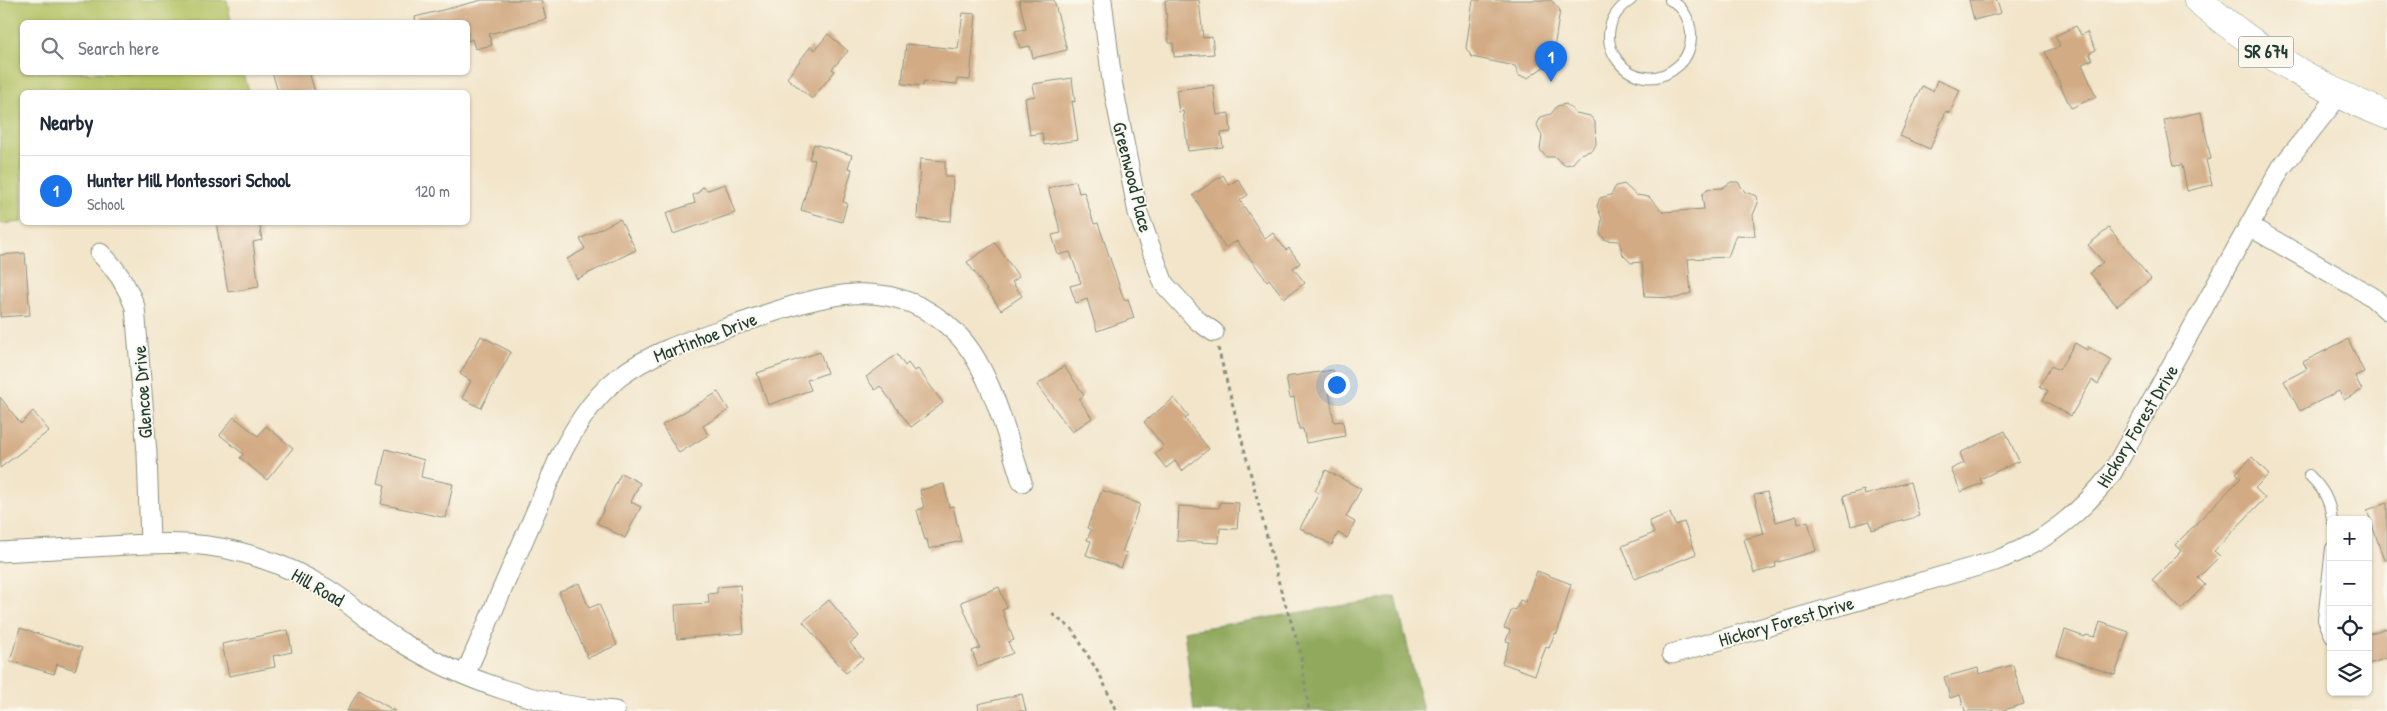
<!DOCTYPE html>
<meta charset="utf-8">
<style>
:root{--surface:#fff;--page:#f2f2f3;--text:#1f2937;--muted:#747a83;--line:#e0e1e3;--accent:#1a73e8}
body{margin:0;font-family:"Patrick Hand",sans-serif;background:var(--page);color:var(--text)}
.controls{position:absolute;right:15px;bottom:15px;display:grid;overflow:hidden;border-radius:8px;box-shadow:0 1px 4px #0004}
.controls button{width:45px;height:45px;display:grid;place-items:center;padding:0;border:0;border-bottom:1px solid var(--line);background:var(--surface);color:var(--text);font:25px sans-serif}
.you{position:absolute;left:1336px;top:384px;width:18px;height:18px;margin:-12px;border:4px solid #fff;border-radius:50%;background:#1a73e8;box-shadow:0 0 0 8px #1a73e833}
.badge{display:grid;place-items:center;width:32px;height:32px;border-radius:50%;background:var(--accent);color:#fff;font-size:16px;font-weight:700}
.pin{position:absolute;translate:-50% -41px;filter:drop-shadow(0 1px 2px #0008)}
.pin::after{content:'';position:absolute;top:26px;width:18px;height:15px;background:inherit;clip-path:polygon(0 0,100% 0,50% 100%)}
.list{margin:0;padding:0;list-style:none}
h2{display:flex;justify-content:space-between;align-items:center;height:65px;margin:0;padding:0 20px;font-size:21px}
h2 small{font-size:16px;font-weight:400;color:var(--muted)}
.list li{display:grid;grid-template-columns:32px 1fr auto;gap:15px;align-items:center;box-sizing:border-box;height:70px;padding:0 20px;border-top:1px solid var(--line)}
.list b{display:block;font-size:19px;white-space:nowrap}
.list p{margin:0;font-size:16px;white-space:nowrap;color:var(--muted)}
.list em{font-size:16px;font-style:normal;color:var(--muted)}
.icon{flex:none;width:28px;height:28px;fill:none;stroke:currentColor;stroke-width:2;stroke-linecap:round;stroke-linejoin:round}
.map{position:relative;flex:none;width:2387px;height:711px;overflow:hidden}
.search{position:absolute;background:var(--surface);box-shadow:0 1px 4px #0004;left:20px;top:20px;width:450px;height:55px;display:flex;align-items:center;gap:12px;box-sizing:border-box;padding:0 18px;border-radius:8px;color:var(--muted);font-size:19px}
.panel{position:absolute;background:var(--surface);box-shadow:0 1px 4px #0004;left:20px;top:90px;width:450px;height:135px;border-radius:8px}
.map>svg:first-child{display:block}
.green{fill:#b5c366;stroke:#6a804d}
.forest{fill:#90a95b;stroke:#587348}
.building{fill:#d2aa83}
.lines{fill:none;stroke-linecap:round;stroke-linejoin:round}
.lane-casing{stroke:#88917f;stroke-width:12}
.street-casing{stroke:#88917f;stroke-width:21}
.primary-casing{stroke:#88917f;stroke-width:29}
.path{stroke:#88917f;stroke-width:3;stroke-dasharray:4 4;stroke-linecap:butt}
.lane{stroke:#fff;stroke-width:10}
.street{stroke:#fff;stroke-width:19}
.primary{stroke:#fff;stroke-width:28}
.labels{text-anchor:middle;stroke-width:4;stroke-linejoin:round;paint-order:stroke}
.shield{fill:#fbf7ec;stroke:#61756b;stroke-width:1}
.shield-label{font-size:18px;font-weight:bold;fill:#1f3d34}
.street-label{font-size:19px;fill:#1f3d34;stroke:#fbf7ec}
</style>
<div class="map">
<svg width="2387" height="711" viewBox="0 0 2387 711">
<rect width="100%" height="100%" fill="#fbf7ec"/>
<filter id="ink" filterUnits="userSpaceOnUse"><feTurbulence type="fractalNoise" baseFrequency=".02" numOctaves="2"/><feDisplacementMap in="SourceGraphic" scale="10" xChannelSelector="R" yChannelSelector="G"/><feConvolveMatrix kernelMatrix="1 2 1 2 8 2 1 2 1" color-interpolation-filters="sRGB"/></filter>
<filter id="wash" filterUnits="userSpaceOnUse"><feTurbulence type="fractalNoise" baseFrequency=".0096" numOctaves="4" result="noise"/><feDisplacementMap in="SourceGraphic" scale="20" xChannelSelector="R" yChannelSelector="G"/><feGaussianBlur stdDeviation="1.12" result="paint"/><feColorMatrix in="noise" values="0 0 0 0 0 0 0 0 0 0 0 0 0 0 0 0 0 1.4 0 .05"/><feComposite in="paint" operator="in"/></filter>
<g filter="url(#wash)">
<rect width="100%" height="100%" fill="#f2e5ca"/>
<path class="green" d="M0,0H227L231,22H22V72L244,73L249,92H22V222L0,224Z"/>
<path class="forest" d="M1396,597L1423,711H1194L1184,631Z"/>
<g id="blocks">
<path class="building" d="M482,0H541L546,19L489,34L492,45L475,49L472,39L468,41V22H416L415,17Z
M1019,0H1054L1067,50L1033,58L1030,46L1020,48L1015,31L1026,29Z
M1165,0H1199L1203,38L1212,37L1214,54L1174,57L1173,43H1169Z
M1473,0H1551L1560,10L1552,61L1528,78L1519,76L1515,66L1472,57L1466,48Z
M1969,0H1997L2001,13L1974,20Z
M963,13L976,14L970,80L957,79V84L924,81L923,86L902,84L906,44L958,49Z
M2076,26L2081,35L2087,32L2096,50L2089,53L2092,60L2082,64L2096,97L2071,108L2045,52L2060,46L2055,36Z
M828,34L848,51L832,69L835,71L812,99L787,78L811,46L815,50Z
M272,72H309L315,92H278Z
M1072,78L1075,102L1072,101L1078,140L1044,145L1042,133L1030,135L1025,98L1035,96L1033,84Z
M1937,80L1960,90L1950,113L1946,111L1930,149L1900,136L1922,86L1933,91Z
M1213,85L1217,115L1229,113L1231,132L1221,133L1223,147L1188,151L1183,111L1179,112L1176,90Z
M1566,104L1576,113L1590,116L1595,122L1596,144L1593,150L1581,154L1572,164L1564,165L1555,157H1546L1540,150L1542,136L1537,125L1541,117L1551,114L1557,106Z
M2201,112L2211,159L2206,160L2212,185L2187,191L2182,165L2174,166L2164,120Z
M814,144L852,155L848,168L852,169L843,202L847,203L842,222L801,210L815,160L809,159Z
M920,159L945,161V177H953L951,221L917,219Z
M1223,175L1229,185L1238,179L1248,195L1240,200L1265,239L1273,233L1286,250L1289,248L1300,263L1293,268L1305,283L1284,298L1269,279L1267,281L1237,241L1225,248L1193,195Z
M1076,181L1079,193L1084,192L1094,224L1098,223L1124,300L1128,299L1134,318L1097,331L1087,299L1076,303L1070,286L1081,283L1070,252L1058,255L1052,235L1061,233L1048,188Z
M1731,182H1738L1745,192L1757,196L1758,203L1753,215L1755,236L1736,235L1728,257L1688,259L1691,293L1677,298L1645,297L1642,262L1631,263L1623,255L1619,241L1605,240L1600,233L1602,219L1597,206L1600,198L1611,195L1616,186L1624,184L1636,195L1649,197L1663,212L1704,209L1702,195L1707,189L1722,188Z
M725,184L735,213L673,234L666,213L695,203L693,195L699,192L702,187L708,190Z
M620,219L636,250L577,279L567,259L585,249L580,239Z
M216,222H259L262,240L253,242L259,287L228,292Z
M2109,228L2151,279L2117,306L2090,273L2103,262L2088,245Z
M995,243L1019,277L1012,282L1022,296L1001,310L967,262Z
M25,253L30,315L0,317V255Z
M481,336L511,352L481,408L462,398L471,381L460,374Z
M2348,339L2364,372L2355,376L2362,390L2344,400L2339,391L2300,411L2284,381L2307,369L2303,362Z
M2075,343L2087,350L2088,347L2112,360L2098,384L2092,380L2071,416L2043,400L2048,391L2040,386L2051,366L2059,370Z
M820,352L827,373L807,380L811,390L768,405L757,373Z
M897,354L905,366L908,363L914,371L918,369L943,403L911,427L880,386L875,390L866,377Z
M1064,366L1084,395L1079,399L1092,418L1072,432L1037,385Z
M1333,370L1336,390L1329,391L1334,422L1343,421L1345,436L1306,443L1303,429H1299L1294,397L1290,398L1286,377Z
M718,392L729,410L703,426L708,435L679,453L662,425Z
M0,397L21,424L33,411L49,431L0,468Z
M1174,398L1189,416L1185,419L1209,449L1182,471L1175,461L1166,468L1155,454L1164,447L1144,422Z
M234,417L258,436L266,426L293,448L267,480L240,458L243,454L220,435Z
M2005,431L2019,461L1980,479L1982,483L1961,492L1951,469L1964,463L1960,453Z
M386,449L424,460L421,477L453,484L446,518L381,504L385,485L378,483Z
M2252,457L2269,474L2255,488L2265,498L2214,551L2220,556L2198,578L2205,585L2181,609L2152,580L2181,551L2175,545L2241,478L2236,473Z
M1326,470L1361,489L1346,517L1355,522L1347,538L1338,533L1332,545L1300,528L1319,493L1315,491Z
M621,473L640,483L631,502L641,507L625,538L597,523Z
M1910,482L1919,516L1872,530L1870,521L1851,526L1843,496L1864,490L1865,495Z
M944,484L949,507L953,506L961,541L929,549L927,539L925,540L917,510L924,508L920,490Z
M1102,490L1140,504L1122,552L1127,553L1121,568L1086,555L1091,541L1087,540L1091,530L1087,528Z
M1767,492L1776,522L1797,516L1798,524L1808,521L1816,551L1775,563L1776,567L1754,573L1744,539L1764,534L1754,495Z
M1220,502L1239,503L1237,529L1220,528L1219,543L1177,541L1179,506L1219,508Z
M2387,503V560H2384L2367,510Z
M1670,513L1675,525L1684,522L1696,554L1635,579L1622,546L1654,533L1649,521Z
M1537,571L1571,584L1557,634L1555,633L1549,648L1546,647L1535,675L1502,663L1510,642L1506,641L1510,630L1504,628L1512,609L1516,610L1520,600L1525,602Z
M579,583L589,608L599,604L617,645L588,658L559,592Z
M740,585L744,633L677,639L675,605L709,603L708,594L717,593V587Z
M999,587L1007,608L1002,610L1014,640L1008,642L1013,653L978,667L972,651L980,648L961,602Z
M829,600L859,636L850,643L863,659L846,673L803,622Z
M2100,622L2129,632L2115,675L2057,655L2065,630L2085,637L2086,635L2095,637Z
M20,628L82,648L75,670L57,664L54,674L10,661Z
M2387,628V658L2368,664V634Z
M288,630L292,652L273,656L275,667L229,676L222,644Z
M2013,665L2024,704L2000,711H1965L1960,695L1950,698L1944,677L1978,668L1979,674Z
M359,690L395,711H347Z
M1022,694L1026,711H979L978,704Z"/>
</g>
</g>
<g filter="url(#ink)">
<use href="#blocks" fill-opacity="0" stroke="#88917f" stroke-width="1"/>
<g class="lines">
<defs>
<path id="lane" d="M1631,0C1577,35 1634,106 1679,65C1687,58 1692,45 1691,34C1690,20 1683,6 1670,0
M2309,475C2323,489 2330,500 2332,520
M2331,548L2323,620L2331,638"/>
<path id="street" d="M1102,0L1112,81L1138,213L1164,284L1198,321L1214,332
M2249,226L2371,296L2387,310
M100,253C117,269 127,285 135,307L147,453L150,542
M0,552C36,550 73,548 110,546C165,542 209,540 263,559C285,566 307,577 327,589C353,605 375,627 401,642C465,682 540,706 615,711
M1672,654L1995,561C2044,543 2080,514 2112,473L2281,168L2339,95
M465,675L560,456C575,427 592,399 618,378C653,351 694,339 735,325C810,300 887,266 955,332C990,365 1007,437 1022,482"/>
<path id="primary" d="M2198,0C2255,48 2317,88 2387,115"/>
</defs>
<use href="#lane" class="lane-casing"/>
<use href="#street" class="street-casing"/>
<use href="#primary" class="primary-casing"/>
<path class="path" d="M1218,348L1280,587L1300,650L1309,711
M1052,614L1072,629L1102,679L1116,711"/>
<use href="#lane" class="lane"/>
<use href="#street" class="street"/>
<use href="#primary" class="primary"/>
</g>
</g>
<g class="labels">
<rect class="shield" x="2238.5" y="36.5" width="55" height="31" rx="4"/>
<g class="shield-label">
<text x="2266" y="58">SR 674</text>
</g>
<g class="street-label">
<text transform="translate(1133 177) rotate(76)" y="7">Greenwood Place</text>
<text transform="translate(705 337) rotate(-21)" y="7">Martinhoe Drive</text>
<text transform="translate(142 392) rotate(-94)" y="7">Glencoe Drive</text>
<text transform="translate(2137 426) rotate(-59)" y="7">Hickory Forest Drive</text>
<text transform="translate(318 587) rotate(30)" y="7">Hill Road</text>
<text transform="translate(1786 621) rotate(-16)" y="7">Hickory Forest Drive</text>
</g>
</g>
</svg>
<div class="controls">
<button>+</button>
<button>−</button>
<button><svg class="icon" aria-label="locate" viewBox="0 0 24 24"><circle cx="12" cy="12" r="6"/><path d="M12 2v4M12 18v4M2 12h4M18 12h4"/></svg></button>
<button><svg class="icon" aria-label="layers" viewBox="0 0 24 24"><path d="M12 4l9 5-9 5-9-5zM3 14l9 5 9-5"/></svg></button>
</div>
<div class="you"></div>
<div class="pin badge" style="left:1551px;top:82px">1</div>
<div class="search"><svg class="icon" aria-label="search" viewBox="0 0 24 24"><circle cx="10" cy="10" r="6"/><path d="M15 15l6 6"/></svg>Search here</div>
<section class="panel">
<h2>Nearby<small></small></h2>
<ul class="list">
<li><span class="badge">1</span><div><b>Hunter Mill Montessori School</b><p>School</p></div><em>120 m</em></li>
</ul>
</section>
</div>
